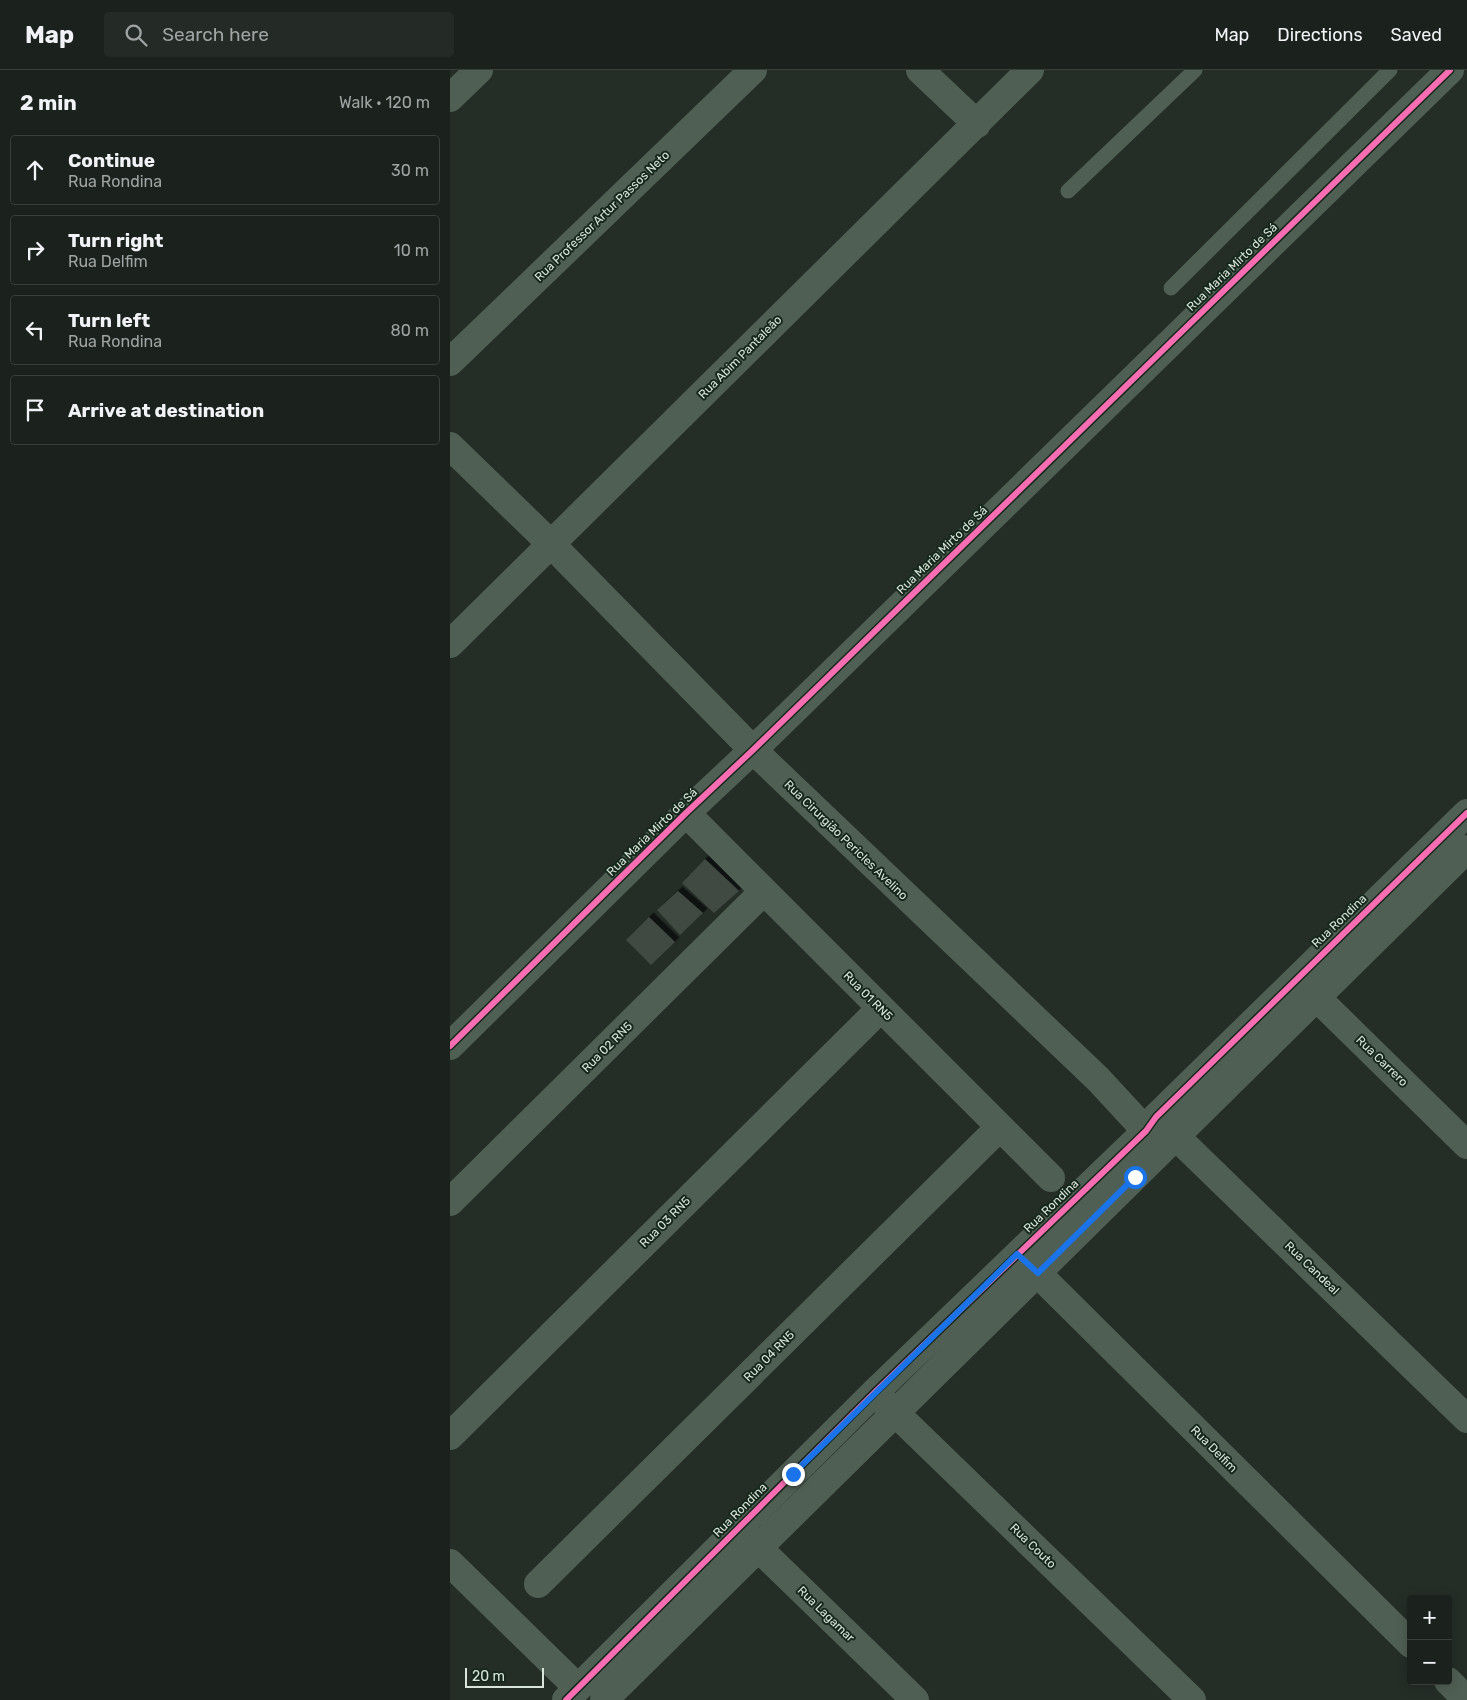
<!DOCTYPE html>
<meta charset="utf-8">
<style>
:root{--surface:#1b221d;--page:#242a26;--text:#f1f3f6;--muted:#a0a4a4;--line:#393f3b}
body{margin:0;font-family:Rubik,sans-serif;background:var(--page);color:var(--text)}
.controls{position:absolute;right:15px;bottom:15px;display:grid;overflow:hidden;border-radius:5px;box-shadow:0 2px 12px #0003}
.controls button{width:45px;height:45px;display:grid;place-items:center;padding:0;border:0;border-bottom:1px solid var(--line);background:var(--surface);color:var(--text);font:25px sans-serif}
.scale{position:absolute;left:15px;bottom:12px;width:79px;box-sizing:border-box;padding-left:5px;border:2px solid #d9e5db;border-top:0;font-size:14px;line-height:18px;white-space:nowrap;color:#d9e5db;-webkit-text-stroke:4px #16281b;paint-order:stroke}
.stop{position:absolute;width:15px;height:15px;margin:-11px;border:4px solid #1a73e8;border-radius:50%;background:#fff}
.stop.end{background:#1a73e8;border-color:#fff;box-shadow:0 1px 5px #0008}
.list{margin:0;padding:0;list-style:none}
h2{display:flex;justify-content:space-between;align-items:center;height:65px;margin:0;padding:0 20px;font-size:21px}
h2 small{font-size:16px;font-weight:400;color:var(--muted)}
.list li{display:grid;grid-template-columns:32px 1fr auto;gap:15px;align-items:center;box-sizing:border-box;height:70px;margin:0 10px 10px;padding:0 10px;border:1px solid var(--line);border-radius:5px}
.list b{display:block;font-size:19px;white-space:nowrap}
.list p{margin:0;font-size:16px;white-space:nowrap;color:var(--muted)}
.list em{font-size:16px;font-style:normal;color:var(--muted)}
.icon{flex:none;width:28px;height:28px;fill:none;stroke:currentColor;stroke-width:2;stroke-linecap:round;stroke-linejoin:round}
.map{position:relative;flex:none;width:1017px;height:1630px;overflow:hidden}
header{display:flex;align-items:center;gap:30px;box-sizing:border-box;height:70px;padding:0 25px;background:var(--surface);border-bottom:1px solid var(--line)}
header strong{font-size:24px}
nav{display:flex;gap:28px;margin-inline-start:auto;font-size:18px}
.search{width:350px;height:45px;background:var(--page);display:flex;align-items:center;gap:12px;box-sizing:border-box;padding:0 18px;border-radius:5px;color:var(--muted);font-size:19px}
main{display:flex}
aside{flex:1;background:var(--surface)}
.map>svg:first-child{display:block}
.building{fill:#404842;filter:url(#shadow)}
.lines{fill:none;stroke-linecap:round;stroke-linejoin:round}
.service{stroke:#505f54;stroke-width:15}
.minor{stroke:#505f54;stroke-width:28}
.cycleway-casing{stroke:#16281b;stroke-width:9}
.cycleway{stroke:#f96db3;stroke-width:6}
.route{stroke:#1a73e8;stroke-width:6}
.labels{text-anchor:middle;stroke-width:4;stroke-linejoin:round;paint-order:stroke}
.street-label{font-size:12px;fill:#d9e5db;stroke:#16281b}
</style>
<header>
<strong>Map</strong>
<div class="search"><svg class="icon" aria-label="search" viewBox="0 0 24 24"><circle cx="10" cy="10" r="6"/><path d="M15 15l6 6"/></svg>Search here</div>
<nav><a>Map</a><a>Directions</a><a>Saved</a></nav>
</header>
<main>
<aside>
<h2>2 min<small>Walk · 120 m</small></h2>
<ul class="list">
<li><svg class="icon" aria-label="ahead" viewBox="0 0 24 24"><path d="M12 20V5M6 11l6-6 6 6"/></svg><div><b>Continue</b><p>Rua Rondina</p></div><em>30 m</em></li>
<li><svg class="icon" aria-label="right" viewBox="0 0 24 24"><path d="M7 20v-9h11M14 6l5 5-5 5"/></svg><div><b>Turn right</b><p>Rua Delfim</p></div><em>10 m</em></li>
<li><svg class="icon" aria-label="left" viewBox="0 0 24 24"><path d="M17 20v-9H6M10 6l-5 5 5 5"/></svg><div><b>Turn left</b><p>Rua Rondina</p></div><em>80 m</em></li>
<li><svg class="icon" aria-label="arrive" viewBox="0 0 24 24"><path d="M6 21V4h12l-3 4 3 4H6"/></svg><div><b>Arrive at destination</b></div></li>
</ul>
</aside>
<div class="map">
<svg width="1017" height="1630" viewBox="0 0 1017 1630">
<defs>
<filter id="shadow"><feDropShadow dx="4.5" dy="-4.5" stdDeviation="0" flood-color="#0009"/></filter>
</defs>
<rect width="100%" height="100%" fill="#242e27"/>
<path class="building" d="M255,789L289,821L264,843L232,813Z
M228,821L253,843L230,865L207,840Z
M199,847L225,872L201,895L176,870Z"/>
<g class="lines">
<path class="service" d="M618,121L745,0
M721,218L940,0"/>
<path class="minor" d="M470,0L527,54
M0,28L29,0
M0,292L303,0
M0,376L101,474L303,680L648,1009L696,1061
M0,574L580,0
M236,743L601,1108
M853,916L866,927L1017,1075
M0,976L236,743L303,680L1000,0
M713,1054L1017,1349
M0,1132L314,821
M575,1191L961,1574
M432,1330L742,1630
M0,1366L431,938
M296,1466L465,1630
M0,1493L128,1618
M88,1514L550,1057
M998,1611L1017,1630
M116,1630L425,1322L696,1061L706,1047L1017,743
M154,1630L1017,779"/>
<defs>
<path id="cycleway" d="M0,976L236,743L303,680L1000,0
M116,1630L425,1322L696,1061L706,1047L1017,743"/>
</defs>
<use href="#cycleway" class="cycleway-casing"/>
<use href="#cycleway" class="cycleway"/>
</g>
<g class="lines">
<path class="route" d="M343,1404L567,1184L588,1203L685,1107"/>
</g>
<g class="labels">
<g class="street-label">
<text transform="translate(152 146) rotate(-44)" y="4">Rua Professor Artur Passos Neto</text>
<text transform="translate(782 197) rotate(-44)" y="4">Rua Maria Mirto de Sá</text>
<text transform="translate(290 287) rotate(-45)" y="4">Rua Abim Pantaleão</text>
<text transform="translate(492 480) rotate(-44)" y="4">Rua Maria Mirto de Sá</text>
<text transform="translate(202 762) rotate(-44)" y="4">Rua Maria Mirto de Sá</text>
<text transform="translate(396 770) rotate(44)" y="4">Rua Cirurgião Pericles Avelino</text>
<text transform="translate(889 851) rotate(-44)" y="4">Rua Rondina</text>
<text transform="translate(418 926) rotate(45)" y="4">Rua 01 RN5</text>
<text transform="translate(157 977) rotate(-45)" y="4">Rua 02 RN5</text>
<text transform="translate(932 991) rotate(44)" y="4">Rua Carrero</text>
<text transform="translate(601 1136) rotate(-44)" y="4">Rua Rondina</text>
<text transform="translate(215 1152) rotate(-45)" y="4">Rua 03 RN5</text>
<text transform="translate(862 1198) rotate(44)" y="4">Rua Candeal</text>
<text transform="translate(319 1286) rotate(-45)" y="4">Rua 04 RN5</text>
<text transform="translate(764 1379) rotate(45)" y="4">Rua Delfim</text>
<text transform="translate(290 1440) rotate(-45)" y="4">Rua Rondina</text>
<text transform="translate(583 1476) rotate(44)" y="4">Rua Couto</text>
<text transform="translate(376 1544) rotate(44)" y="4">Rua Lagamar</text>
</g>
</g>
</svg>
<div class="controls">
<button>+</button>
<button>−</button>
</div>
<div class="scale">20 m</div>
<div class="stop" style="left:685px;top:1107px"></div>
<div class="stop end" style="left:343px;top:1404px"></div>
</div>
</main>
